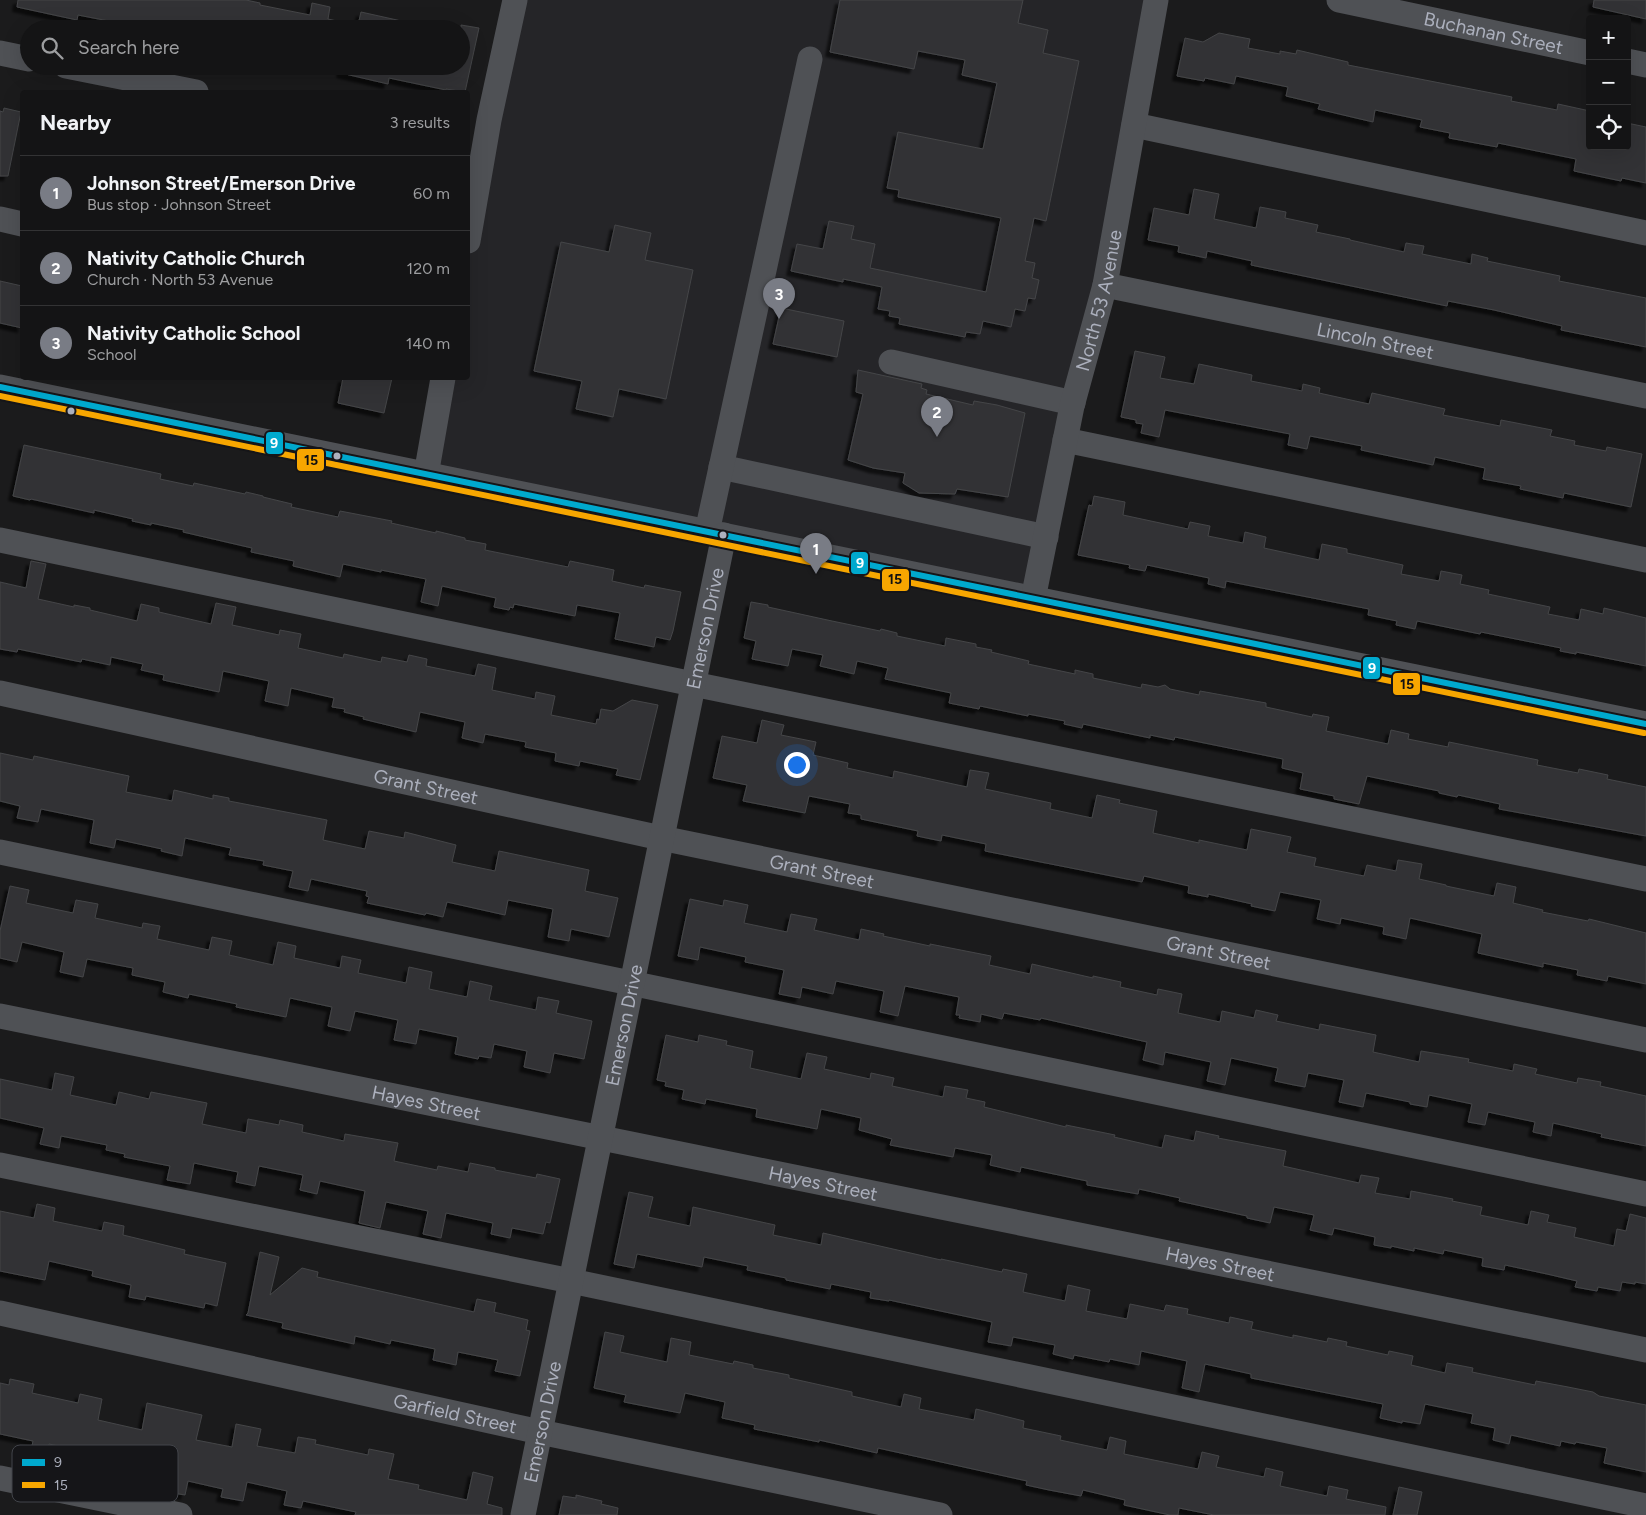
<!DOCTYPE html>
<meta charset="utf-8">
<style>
:root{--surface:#141415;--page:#1d1d1e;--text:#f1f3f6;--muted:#9d9ea0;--line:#333334;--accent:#797c85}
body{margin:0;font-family:Figtree,sans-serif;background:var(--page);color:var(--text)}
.controls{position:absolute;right:15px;top:15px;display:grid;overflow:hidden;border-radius:5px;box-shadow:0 5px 20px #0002}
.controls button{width:45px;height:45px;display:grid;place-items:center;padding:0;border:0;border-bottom:1px solid var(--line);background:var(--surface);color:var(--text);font:25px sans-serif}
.you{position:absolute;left:796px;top:764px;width:18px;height:18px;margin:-12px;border:4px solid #fff;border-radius:50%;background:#1a73e8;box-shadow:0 0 0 8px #1a73e833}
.badge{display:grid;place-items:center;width:32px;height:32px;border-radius:50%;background:var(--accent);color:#fff;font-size:16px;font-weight:700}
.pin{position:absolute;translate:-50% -41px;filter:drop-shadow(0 1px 2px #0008)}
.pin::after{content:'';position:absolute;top:26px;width:18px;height:15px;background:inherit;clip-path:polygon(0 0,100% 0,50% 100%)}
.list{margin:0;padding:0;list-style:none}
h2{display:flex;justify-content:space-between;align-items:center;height:65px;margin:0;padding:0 20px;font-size:21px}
h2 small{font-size:16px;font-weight:400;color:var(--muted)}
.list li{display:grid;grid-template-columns:32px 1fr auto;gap:15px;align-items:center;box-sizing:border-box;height:75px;padding:0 20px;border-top:1px solid var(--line)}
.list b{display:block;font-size:19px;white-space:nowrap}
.list p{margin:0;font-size:16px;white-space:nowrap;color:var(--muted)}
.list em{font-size:16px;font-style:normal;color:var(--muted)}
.icon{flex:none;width:28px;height:28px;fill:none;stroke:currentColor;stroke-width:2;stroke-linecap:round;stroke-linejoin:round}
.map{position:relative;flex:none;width:1646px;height:1515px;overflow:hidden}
.search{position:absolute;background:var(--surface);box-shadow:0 5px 20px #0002;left:20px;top:20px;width:450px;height:55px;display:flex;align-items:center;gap:12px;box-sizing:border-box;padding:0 18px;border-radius:28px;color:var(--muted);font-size:19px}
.panel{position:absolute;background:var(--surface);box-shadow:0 5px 20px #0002;left:20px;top:90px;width:450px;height:290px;border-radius:5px}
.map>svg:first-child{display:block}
.built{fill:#252528}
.building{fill:#333334;stroke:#444548;filter:url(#shadow)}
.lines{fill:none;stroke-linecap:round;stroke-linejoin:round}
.minor{stroke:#4f5155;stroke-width:25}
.bus-1-casing{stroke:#151518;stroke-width:10}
.bus-2-casing{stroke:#151518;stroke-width:10}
.bus-1{stroke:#00a9ce;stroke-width:6}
.bus-2{stroke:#f7a600;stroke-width:6}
.bus-dot{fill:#acb0bd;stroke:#151518;stroke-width:2}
.labels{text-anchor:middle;stroke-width:4.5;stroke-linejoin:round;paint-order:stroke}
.street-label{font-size:19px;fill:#acb0bd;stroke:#151518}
.key{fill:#151518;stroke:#42444a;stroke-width:1}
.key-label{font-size:14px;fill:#acb0bd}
.line-badge{stroke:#151518;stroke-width:2}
.badge-label{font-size:14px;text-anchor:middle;font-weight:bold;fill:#fff}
.pale-badge-label{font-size:14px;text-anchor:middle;font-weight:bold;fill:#111}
</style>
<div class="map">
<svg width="1646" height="1515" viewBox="0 0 1646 1515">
<defs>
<filter id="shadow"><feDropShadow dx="-4.5" dy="4.5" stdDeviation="1" flood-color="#0009"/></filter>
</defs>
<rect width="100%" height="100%" fill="#1b1b1c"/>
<path class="built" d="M518,0H1155L1033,599L426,475L445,378H468V261Z"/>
<path class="building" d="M18,0H246L260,3V5L310,15L312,3L330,7L328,19L337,21L336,29H135L123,27L124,24L78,15L77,20L17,7Z
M840,0H1023L1018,23L1048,30L1043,53L1079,61L1046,221L1034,218L1025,261L1035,263L1032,278L1039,280L1035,299L1028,298L1025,311L1015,309L1011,327L983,321L980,334L966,332L965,337L899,324L900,318L889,316L890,311L878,309L882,287L843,279V282L791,271L797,244L823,249L829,221L854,226L851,239L875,244L870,268L986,292L1001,218L898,197L899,190L887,188L898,132L983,149L997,83L962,75L965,60L918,51L914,69L830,52Z
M1594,0H1646V19L1593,7Z
M361,12L406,22V29H357Z
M461,25L479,28L465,92L446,89V90L389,78L388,84L341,73L342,66H461Z
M1219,33L1250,39L1248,48L1280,54V51L1296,54L1297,50L1348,62V65L1512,97L1511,101L1557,110L1558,104L1590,111V146H1627V123L1646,127V183L1622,178L1621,181L1574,171L1576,159L1498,143L1497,147L1449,138L1450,133L1420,127L1422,120L1375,110L1373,122L1318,109L1320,104L1286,96L1288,87L1236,76L1234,84L1205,78L1204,81L1177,76L1185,38L1203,42Z
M4,108L21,112L8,176H0V111L3,112Z
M1194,189L1219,194L1214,219L1256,228L1260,207L1286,212L1285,218L1318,225L1316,232L1350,239V240L1404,252L1406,243L1424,246L1422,254L1471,264L1472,254L1488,258L1487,261L1560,276L1559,281L1646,298V347L1561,330L1562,326L1494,310L1448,301L1447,306L1251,265L1252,261L1207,251L1206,258L1178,252L1179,246L1148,240L1154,208L1189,215Z
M615,225L651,233L645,260L693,270L666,399L619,389L613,417L576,409L582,381L534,371L561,242L609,252Z
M0,281L22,286V328L0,323Z
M781,308L844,321L837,357L773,344Z
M1135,351L1165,357L1160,378L1194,384L1199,364L1252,375L1251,381L1302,391L1303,384L1320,388L1319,393L1369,404L1372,393L1445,409L1443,415L1500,426L1501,420L1552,430L1550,436L1575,441L1574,445L1606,451L1607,447L1642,454L1631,507L1564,493L1563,498L1520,489L1521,486L1483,479L1485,468L1435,457L1433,465L1361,450L1362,446L1310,436L1307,449L1288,445L1290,434L1165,410L1159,437L1141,433L1143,424L1136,423V420L1121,417Z
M858,370L922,384L921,388L927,390L926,394L973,405L974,401L997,405L1025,413L1008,497L957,489L955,494L919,493L903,483L905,473L873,468L848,460L863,394L856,392Z
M343,378H392L384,413L338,403Z
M24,445L161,474L160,479L193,486L194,483L245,494L246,492L263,496V497L292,504L291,507L338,517L340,511L392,521L391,523L436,533V531L465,538V540L486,544L485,550L568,567L570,561L614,570L612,581L644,588L645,585L681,592L673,631L670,640L656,637L654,647L615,639L620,613L577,605L575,616L514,604L513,608L510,607L509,610L494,607L496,598L442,586L438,606L421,602L426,579L381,570V572L343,564L340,577L293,566L294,561L251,552L252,548L183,532L184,530L151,523V525L132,521L133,519L94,510V513L31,499L30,500L13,496Z
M1094,496L1125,502L1123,515L1188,529L1190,522L1210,526L1208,536L1243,543L1245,532L1266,537L1264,548L1319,560L1322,544L1347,549V553L1403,565L1401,574L1439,581L1441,571L1462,575L1460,584L1489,590L1488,594L1550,607L1548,614L1579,620L1581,609L1603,614L1604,608L1646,618V666L1576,652V654L1560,651L1561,648L1481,632L1480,634L1417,621L1415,629L1396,625L1397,621L1368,615L1369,609L1226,581L1225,588L1208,584L1209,578L1147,565L1145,571L1129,568L1130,565L1078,555L1089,505L1092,506Z
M31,561L46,564L38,599L74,607V605L90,608V610L137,621L141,604L159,608V612L211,624L216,603L236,607L232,625L279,635L280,630L301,634L298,648L343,658L344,654L381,662L382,657L407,662L409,655L427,659L426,666L475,676L478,664L496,668L492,690L535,699L536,692L555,696L551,715L596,724L597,719L599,720L601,709L613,711L632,700L658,705L640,780L616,775L618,769L580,761L579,766L555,761L556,753L525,747L526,742L485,734L483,743L462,738L465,722L420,712L416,732L363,719L364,717L344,712L345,709L332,707L334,698L291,688L288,706L265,701L269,681L223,671L219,692L163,680L164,675L141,670L143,664L111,657L110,665L82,659L81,662L18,649L17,652L0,649V582L26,588Z
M751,602L768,605V607L832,621L880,631L881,629L897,633V636L945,646L946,638L976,644V647L992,650L991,652L1029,661L1028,664L1075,674V670L1093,674V678L1141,688L1142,684L1158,687L1165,685L1170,689L1199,695L1200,691L1266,703V707L1312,717L1313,714L1329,717L1326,731L1388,744L1391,730L1409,734L1408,739L1448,747L1449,742L1538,760L1537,765L1578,773L1579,769L1608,775L1607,779L1646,787V836L1499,809L1500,804L1458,795L1457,797L1439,793V791L1367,776L1359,804L1334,799V796L1300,789L1303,773L1282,768L1283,759L1175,737L1174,740L1150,735V738L1083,724L1082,728L1064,724L1065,721L1028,714V716L980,706L979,709L949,703L951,693L885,679L888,668L857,661L854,674L820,666L823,655L792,649L788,666L752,659L756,641L744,638Z
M762,720L784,725L781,735L816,742L813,755L848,763L847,768L893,778L894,771L967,787L970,770L989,773L985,789L1051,803L1050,809L1092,818L1097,795L1120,800L1119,803L1157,811L1153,833L1199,843V840L1247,850L1251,829L1291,837L1287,852L1316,858L1314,866L1364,876L1367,865L1396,871L1398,860L1422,864L1419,879L1446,885V886L1494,896L1497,883L1516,887L1513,903L1543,910L1542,912L1588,921L1589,919L1646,933V984L1608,976L1607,981L1577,975L1578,970L1543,963V967L1478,953L1482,934L1410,918L1406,939L1383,934L1384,927L1341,918L1340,924L1317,919L1321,900L1280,892L1275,911L1251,906L1252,904L1208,894V897L1188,893L1189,886L1144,876L1142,882L985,851L986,844L942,835L941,841L917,836L918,831L861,819V815L848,813L850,804L809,796L805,813L743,801L747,785L713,778L722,736L757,743Z
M0,753L33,760L34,756L129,776L126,792L172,801L174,790L213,799V795L229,798V801L327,820L323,840L365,849L369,831L404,838L405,832L456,845L452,862L495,871L499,851L589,870L585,891L618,898L609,937L571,929L569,941L548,937L553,909L508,900L505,915L447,902L443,917L426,913L425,915L367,903L369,897L366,896L367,891L311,879L308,891L289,887L293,871L263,865L264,861L229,855L231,848L185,838L182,856L161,851L162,849L116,839L114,848L90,843L94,820L41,809L38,822L17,818L20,806L0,801Z
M10,886L29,890L26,903L73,913L76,900L98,904L95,918L142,928L143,923L160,926L157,939L209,950L212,937L232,941L229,955L273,965L278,942L296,946L294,958L340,968L342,956L361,960L358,973L406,983L409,967L432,972L429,989L467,997L470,981L492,986L489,1000L536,1010L538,997L559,1001L556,1013L592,1021L584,1059L554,1053L550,1073L524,1067L527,1051L494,1044L491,1058L479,1056L478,1059L455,1054L458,1037L419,1029L416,1044L394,1040L398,1020L355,1011L350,1031L328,1026L332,1007L290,998L286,1017L236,1007L237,1004L189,994L188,998L163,992L165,982L132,975L133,968L87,959L83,977L60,972L64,952L22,942L17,962L0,958V931Z
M690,899L723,906L724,900L748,905L744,923L787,932L791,914L817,919L814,930L859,940L861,929L884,934L883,936L930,946V944L991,956L989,965L1030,974L1032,964L1093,978V976L1121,982L1120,987L1157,995L1158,989L1182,994L1178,1013L1220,1022L1222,1011L1254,1018L1256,1010L1278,1015L1276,1021L1319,1030L1320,1024L1376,1035L1373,1052L1419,1062L1421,1051L1469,1059L1468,1062L1513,1071L1514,1064L1537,1069L1535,1074L1577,1083L1578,1078L1601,1082L1600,1086L1646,1096V1146L1601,1137L1602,1134L1553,1123L1551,1136L1533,1132L1535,1122L1488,1112L1485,1125L1468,1122L1472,1104L1429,1095L1427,1107L1410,1104V1102L1366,1093L1363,1107L1339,1102L1344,1080L1308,1073L1305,1087L1294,1085L1275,1081L1278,1068L1231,1058L1225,1085L1207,1081L1211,1062L1165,1052L1163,1065L1143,1060L1147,1042L1041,1018L1040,1020L1004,1013L1002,1019L981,1014L980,1022L959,1018L960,1015H956L959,997L905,986L898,1016L880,1012L884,991L836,981L833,994L802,987L800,998L779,994L784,970L745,962L746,957L700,947L698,960L678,956Z
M666,1035L698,1042L699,1035L727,1041L726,1045L753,1051L750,1068L801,1079L807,1053L827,1057L824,1069L870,1079L871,1073L894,1078L892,1086L943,1097L945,1086L968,1090L966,1098L985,1102L984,1107L1066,1127V1125L1115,1135L1114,1137L1162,1148L1165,1135L1194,1141L1196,1131L1219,1136L1218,1138L1286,1151L1283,1166L1359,1183L1361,1175L1379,1178L1375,1193L1410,1199L1411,1191L1453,1199L1452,1201L1482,1207L1480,1215L1528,1225L1531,1211L1549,1215L1547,1222L1576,1228L1574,1237L1614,1246L1617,1229L1626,1231L1630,1214L1646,1218V1284L1635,1282V1284L1622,1282L1620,1291L1598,1287L1597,1291L1575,1287L1577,1281L1547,1274L1505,1265L1504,1270L1482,1266L1483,1258L1444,1250L1443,1254L1414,1248V1251L1391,1246V1248L1374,1245L1375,1237L1334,1228L1332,1235L1310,1230L1314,1215L1274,1207L1270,1223L1247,1218V1216L1179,1201L1180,1198L1139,1189L1138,1194L1087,1185V1181L1021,1167L1020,1172L990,1165L992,1155L955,1148L953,1157L890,1145L892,1139L859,1130L861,1118L821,1109L817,1129L756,1117L757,1109L706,1099L705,1104L682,1099L684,1090L665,1086L666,1082L657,1080Z
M55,1073L74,1077L70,1095L116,1105L119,1092L149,1099L151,1092L207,1103L202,1124L246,1133L248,1119L279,1125L280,1120L303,1125L302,1132L344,1141L345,1134L398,1143L394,1161L437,1170L438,1166L468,1172L470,1163L495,1168V1170L536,1178L537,1174L560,1179L550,1223L546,1222L543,1234L512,1228L510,1238L491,1234L493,1223L446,1213L441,1238L423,1234L428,1211L386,1202L380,1228L359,1223L365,1191L320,1181L317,1194L300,1190L303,1175L259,1166L255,1186L236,1182L238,1172L194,1163L190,1184L167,1180L170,1166L124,1157L125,1154L106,1150L107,1145L61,1136L59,1148L40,1144L44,1128L0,1118V1079L52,1090Z
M629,1192L653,1197L648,1217L690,1226L693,1207L775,1225L773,1235L821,1245L823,1233L941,1260V1259L1002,1272L1003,1269L1027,1274L1023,1292L1065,1301L1068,1285L1090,1290L1086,1311L1127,1319L1130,1304L1164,1311L1166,1305L1188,1309L1187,1314L1229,1323L1230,1317L1253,1322L1251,1329L1293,1338V1335L1327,1342L1328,1338L1347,1342L1346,1346L1388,1355L1389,1351L1413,1356L1411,1365L1445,1373L1447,1363L1473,1368L1472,1372L1535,1385L1536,1381L1568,1387L1593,1392L1599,1396L1646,1405V1472L1604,1463L1607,1448L1576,1442L1575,1444L1561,1441L1560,1446L1511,1435L1509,1444L1493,1440L1495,1428L1471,1423L1473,1414L1425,1404L1420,1424L1402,1421V1423L1380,1418L1383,1404L1251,1378V1374L1205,1364L1199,1392L1182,1388L1187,1361L1141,1351L1139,1365L1110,1359L1109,1362L1074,1355L1073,1359L1053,1354L1055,1345L1013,1337L1011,1346L988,1342L992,1322L889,1300V1301L870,1298L871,1292L831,1284L830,1289L786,1280V1278L747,1270L748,1266L704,1257L702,1267L637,1254L634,1268L614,1264Z
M37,1204L55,1208L53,1221L102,1231L104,1222L124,1226L123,1235L185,1250L184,1254L226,1263L217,1306L205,1303L204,1308L146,1296L145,1300L129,1297L131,1285L92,1276L93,1271L49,1261L45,1280L0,1271V1211L34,1218Z
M260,1252L279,1257L270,1295L302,1268L318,1272L317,1277L474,1312L477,1299L496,1303L494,1312L528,1320L526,1330L530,1331L520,1376L495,1371L498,1360L458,1352L456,1365L433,1360L435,1349L391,1340L390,1344L355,1336L354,1344L282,1328L283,1323L246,1315L248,1313Z
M605,1332L624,1336L620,1352L667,1362L671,1338L691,1342L689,1355L733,1364L734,1361L753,1365V1368L789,1375V1378L852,1392V1396L901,1407L904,1394L921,1398L919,1409L974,1420L976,1409L1024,1421L1023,1428L1061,1436L1060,1440L1107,1450L1110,1437L1126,1441L1124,1454L1198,1469L1202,1452L1219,1456L1216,1467L1264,1477L1266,1468L1283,1472L1280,1486L1327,1496L1329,1486L1348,1490L1346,1499L1386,1507L1385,1515H1214L1179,1508L1178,1515H1170L1124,1505L1125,1500L1083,1490L1081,1496L1049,1490L1026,1485L1027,1481L878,1448L877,1453L819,1440V1442L754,1429L755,1425L722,1418L725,1402L685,1393L680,1413L624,1402L626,1395L594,1388Z
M10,1379L34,1384L32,1393L78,1403L80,1394L102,1399L98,1420L142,1430L147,1403L202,1415L196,1440L232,1447L236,1424L261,1429L257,1446L295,1453L298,1437L316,1440L315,1444L368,1455L369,1449L394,1454L388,1479L419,1485L418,1489L467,1500L473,1472L493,1477L487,1504L502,1508V1515H355L356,1512L303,1501L301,1508L284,1505L287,1491L247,1482L243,1501L221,1497L223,1489L188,1481L185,1495L132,1486L135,1471L102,1464L104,1456L49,1444L46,1459L30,1455L33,1441L0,1434V1383L9,1385Z
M1399,1487L1422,1492L1417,1515H1393Z
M576,1495L602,1501L601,1504L618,1508L617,1515H559L563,1496L576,1498Z"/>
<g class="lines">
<g class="minor">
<path id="s1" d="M1339,0L1590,53"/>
<path d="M0,53L29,59"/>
<path d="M1627,61L1646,65"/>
<path d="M66,66L196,92"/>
<path d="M1134,125L1646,233"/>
<path d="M0,219L22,224"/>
<path d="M468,241L489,120L515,0"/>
<path id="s2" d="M1105,285L1646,396"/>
<path d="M891,362L1073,403"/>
<path d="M0,387L1646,724"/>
<path d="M1065,440L1646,560"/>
<path d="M721,467L1046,537"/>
<path d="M426,475L443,378"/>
<path d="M707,532L810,59"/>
<path d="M0,540L693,684L1646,879"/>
<path id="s3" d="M1033,599L1072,406L1105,285L1156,0"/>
<path id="s4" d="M0,693L661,838L1646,1040"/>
<path d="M0,852L1646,1194"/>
<path id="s5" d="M0,1016L1646,1350"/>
<path d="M0,1165L571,1281L1646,1506"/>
<path id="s6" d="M0,1313L540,1432L940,1515"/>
<path d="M0,1478L180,1515"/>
<path id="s7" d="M523,1515L724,535"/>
</g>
<defs>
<path id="bus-1" d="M0,387L1646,724"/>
<path id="bus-2" d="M0,396L1644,733"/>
</defs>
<use href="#bus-1" class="bus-1-casing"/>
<use href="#bus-2" class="bus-2-casing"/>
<use href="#bus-1" class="bus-1"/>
<use href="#bus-2" class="bus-2"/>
</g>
<g class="bus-dot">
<circle cx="71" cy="411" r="4.5"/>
<circle cx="337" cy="456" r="4.5"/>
<circle cx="723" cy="535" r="4.5"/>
</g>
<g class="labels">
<g class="street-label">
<text dy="7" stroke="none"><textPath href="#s1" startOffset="158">Buchanan Street</textPath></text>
<text dy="7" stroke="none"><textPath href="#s3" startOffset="306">North 53 Avenue</textPath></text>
<text dy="7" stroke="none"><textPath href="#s2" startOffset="276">Lincoln Street</textPath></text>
<text dy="7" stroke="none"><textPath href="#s7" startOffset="905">Emerson Drive</textPath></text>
<text dy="7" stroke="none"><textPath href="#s4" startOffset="436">Grant Street</textPath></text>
<text dy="7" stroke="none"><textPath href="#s4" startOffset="841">Grant Street</textPath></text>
<text dy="7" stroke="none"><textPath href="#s4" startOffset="1246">Grant Street</textPath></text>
<text dy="7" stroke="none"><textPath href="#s7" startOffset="500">Emerson Drive</textPath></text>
<text dy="7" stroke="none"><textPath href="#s5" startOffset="435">Hayes Street</textPath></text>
<text dy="7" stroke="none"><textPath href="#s5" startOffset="840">Hayes Street</textPath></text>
<text dy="7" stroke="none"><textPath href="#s5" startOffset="1245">Hayes Street</textPath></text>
<text dy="7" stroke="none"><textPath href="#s6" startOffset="466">Garfield Street</textPath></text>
<text dy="7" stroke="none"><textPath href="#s7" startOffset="95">Emerson Drive</textPath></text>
</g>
</g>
<rect x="12" y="1445" width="166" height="57" rx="8" class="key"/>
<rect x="22" y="1459" width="23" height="7" fill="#00a9ce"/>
<rect x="22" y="1482" width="23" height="6" fill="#f7a600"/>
<g class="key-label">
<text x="54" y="1467">9</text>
<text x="54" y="1490">15</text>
</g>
<g class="line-badge">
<rect x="265" y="431" width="19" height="24" rx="5" fill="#00a9ce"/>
<rect x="296" y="448" width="29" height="24" rx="5" fill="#f7a600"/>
<rect x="850" y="551" width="19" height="24" rx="5" fill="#00a9ce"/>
<rect x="881" y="568" width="29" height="24" rx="5" fill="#f7a600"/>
<rect x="1362" y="656" width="19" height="24" rx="5" fill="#00a9ce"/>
<rect x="1392" y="672" width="29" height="24" rx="5" fill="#f7a600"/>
</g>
<g class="badge-label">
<text x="274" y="448">9</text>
<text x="860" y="568">9</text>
<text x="1372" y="673">9</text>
</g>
<g class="pale-badge-label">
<text x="311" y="465">15</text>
<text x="895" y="584">15</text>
<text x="1407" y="689">15</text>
</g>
</svg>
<div class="controls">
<button>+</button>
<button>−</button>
<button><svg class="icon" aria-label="locate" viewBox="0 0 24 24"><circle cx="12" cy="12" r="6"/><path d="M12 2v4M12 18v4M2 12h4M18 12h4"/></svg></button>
</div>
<div class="you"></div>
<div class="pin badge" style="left:816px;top:574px">1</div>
<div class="pin badge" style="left:937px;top:437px">2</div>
<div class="pin badge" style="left:779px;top:319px">3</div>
<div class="search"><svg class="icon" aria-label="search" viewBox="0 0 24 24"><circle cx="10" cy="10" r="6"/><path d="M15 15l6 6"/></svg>Search here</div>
<section class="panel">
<h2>Nearby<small>3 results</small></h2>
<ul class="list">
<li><span class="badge">1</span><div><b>Johnson Street/Emerson Drive</b><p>Bus stop · Johnson Street</p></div><em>60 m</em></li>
<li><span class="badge">2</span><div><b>Nativity Catholic Church</b><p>Church · North 53 Avenue</p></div><em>120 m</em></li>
<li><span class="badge">3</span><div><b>Nativity Catholic School</b><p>School</p></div><em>140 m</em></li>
</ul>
</section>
</div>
